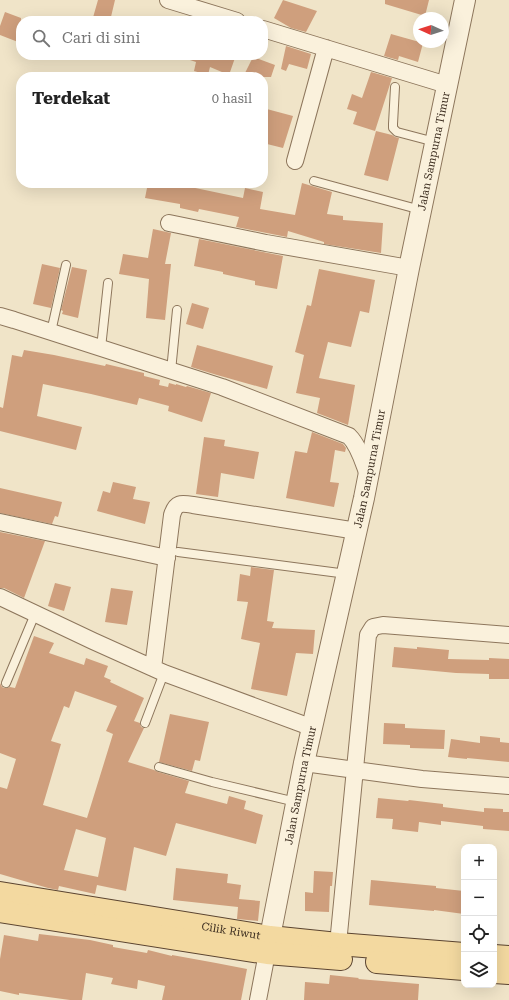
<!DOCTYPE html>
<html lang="id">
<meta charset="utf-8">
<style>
:root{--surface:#fff;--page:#f2f2f2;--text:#222;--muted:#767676;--line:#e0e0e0}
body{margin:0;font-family:"Roboto Serif",serif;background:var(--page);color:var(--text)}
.controls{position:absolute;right:12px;bottom:12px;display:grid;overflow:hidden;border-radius:8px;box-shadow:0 4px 16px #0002}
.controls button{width:36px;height:36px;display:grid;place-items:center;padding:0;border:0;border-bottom:1px solid var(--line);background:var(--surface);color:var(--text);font:20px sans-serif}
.compass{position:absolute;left:413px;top:12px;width:36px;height:36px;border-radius:50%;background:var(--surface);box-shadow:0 4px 16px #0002;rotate:273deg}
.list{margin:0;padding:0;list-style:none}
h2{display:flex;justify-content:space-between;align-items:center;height:52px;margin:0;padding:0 16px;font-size:17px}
h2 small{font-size:13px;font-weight:400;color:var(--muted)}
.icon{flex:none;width:22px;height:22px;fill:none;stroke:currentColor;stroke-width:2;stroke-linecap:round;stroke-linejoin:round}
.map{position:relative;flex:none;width:509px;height:1000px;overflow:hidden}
.search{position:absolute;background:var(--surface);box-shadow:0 4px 16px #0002;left:16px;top:16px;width:252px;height:44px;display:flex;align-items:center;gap:10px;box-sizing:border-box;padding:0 14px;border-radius:16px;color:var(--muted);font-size:15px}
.panel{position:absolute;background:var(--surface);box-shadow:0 4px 16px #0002;left:16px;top:72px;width:252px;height:116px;border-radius:16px}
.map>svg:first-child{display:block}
.building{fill:#cf9f7d;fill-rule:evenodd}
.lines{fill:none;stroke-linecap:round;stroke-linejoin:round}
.service-casing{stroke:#8d765c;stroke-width:10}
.minor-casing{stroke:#8d765c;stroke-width:18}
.tertiary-casing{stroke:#8d765c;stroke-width:22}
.primary-casing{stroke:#5b4430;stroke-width:24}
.service{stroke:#faf1dc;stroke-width:8}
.minor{stroke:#faf1dc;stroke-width:16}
.tertiary{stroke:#faf1dc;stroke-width:20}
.primary{stroke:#f3d9a0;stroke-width:22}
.labels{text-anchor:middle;stroke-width:3;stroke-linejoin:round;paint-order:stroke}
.street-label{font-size:11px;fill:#3d2e20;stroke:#f7eed8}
</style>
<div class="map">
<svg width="509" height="1000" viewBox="0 0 509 1000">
<rect width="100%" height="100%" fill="#f0e4c8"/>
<path class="building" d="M98,0H115L110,21H92Z
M283,0L317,11L306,32L291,28L274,18Z
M385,0H429L425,16L385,4Z
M5,12L21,18V33L18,42L0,35V26Z
M391,34L423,43L418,62L399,56L398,60L384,56Z
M286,46L311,54L307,69L289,64L286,71L281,69Z
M181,55H236L229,75L210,67L208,75L194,71L196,62L181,57Z
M253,57L275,65L271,77H243Z
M371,72L392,78L375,131L353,124L357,112L347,109L352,94L362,98Z
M263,108L293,116L283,148L263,143Z
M376,131L392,135L395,137L399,138L388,181L364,175Z
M148,183H182L181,185L243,198L245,188L263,192L260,209L295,215L302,183L332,192L327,214L343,216V220L383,223L381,253L324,244V242L288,231L287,237L236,227L239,217L199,209L198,212L180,208V204L145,198Z
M153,229L171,233L165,264H171L165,320L146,318L149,279L119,274L123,254L148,258Z
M199,239L283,256L277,289L255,285V281L223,274V272L194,266Z
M42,264L60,268L51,308L33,304Z
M72,267L87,270L78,318L62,314L63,311L61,310Z
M319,269L375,280L369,313L360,311L351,347L328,342L319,378L355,385L348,425L317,413L320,398L296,393L304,355L295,352L307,305L311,306Z
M192,303L209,308L203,329L186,324Z
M197,345L273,366L267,389L217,375L191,367Z
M24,350L54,355L105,366L106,364L144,373V376L160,380L159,385L168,387L169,383L176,385V384L186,387L187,386L211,393L202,422L168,411L169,406L139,398L137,405L91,394L43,384L37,416L82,427L76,450L0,431V407L3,408L12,355L22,357Z
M312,432L343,444L346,448L345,452L335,450L330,482L339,483L334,507L286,498L295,451L307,453Z
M204,437L225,440L224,446L259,452L254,479L221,473L218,497L196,494Z
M113,482L136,487L133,499L150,502L145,524L97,511L103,491L110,493Z
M0,488L62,502L58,517L55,516L52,524L0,513Z
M0,532L45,541L24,598L4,588H0Z
M251,567L274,570L267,621L274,622L272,628L315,630L313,654L296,653L287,696L251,689L260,643L241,639L248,602L237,601L240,574L250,576Z
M55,583L71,587L64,611L48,606Z
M111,588L133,591L127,625L105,622Z
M34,636L54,643L49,653L84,665L86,658L108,666L104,677L111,680L110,682L144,698L134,721L140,723L141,727L144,728L128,762L154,770L158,772L189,781L185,793L227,804L229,796L246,801L244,809L263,815L256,844L176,823L166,856L134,847L126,891L97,885L95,894L59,886L58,890L48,888L0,874V787L7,789L16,759L0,753V683L2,687L4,688H7L10,687L15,688ZM75,691L117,706L106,731L113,734L87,818L43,805L61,744L51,741L64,706L69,708ZM76,829L106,838L98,877L64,870Z
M394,647L417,649V647L449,650L448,659L489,660V658L509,659V679H489V674L456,673L392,667Z
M170,714L209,722L200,761L195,760L192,771L159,762Z
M384,723L405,724V728L445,730L444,749L410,748V745L383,744Z
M480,736L500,738V742L509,743V762L467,758V759L448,757L451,739L480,743Z
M378,798L408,801L409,800L443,804V807L484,812V808L503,809V812H509V831L483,829V826L441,821V825L419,822L418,832L392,829L393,819L376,818Z
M176,868L228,874L227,883L241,885L239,899L260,901L258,921L237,919L238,907L173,900Z
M314,871L333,872L332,886H330L329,912L305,911V892L313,893Z
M371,880L436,886V888L464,891V914L434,910V911L369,905Z
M39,934L90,940L113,945V947L147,953L148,950L172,956V955L216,963L247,969L241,1000H162L165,986L138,980L137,989L111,984L113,978L86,973L82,1000H70L19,993V995L0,991V959L4,935L38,941Z
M330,975L359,978L358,979L419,984L418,1000H304L305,982L329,984Z"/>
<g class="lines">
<defs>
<path id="service" d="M395,87L393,124V128L397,132L435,142
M314,181L421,210
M51,332L66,265
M101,348L108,283
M171,371L177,310
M178,552L347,574
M6,683L35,614
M145,723L164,673
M159,767L212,782L296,802"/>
<path id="minor" d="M168,0L237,21
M263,29L447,85
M295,161L326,48
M169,223L266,243L409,268
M0,316L14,320L222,387L349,436C359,446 363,462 368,475
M0,522L167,558
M0,597L93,641L164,673L313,728
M153,668L172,515C176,502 181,503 193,505L357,531
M304,763L422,779L509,786
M338,944L368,635L373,627L383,625L509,635
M258,1000L267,953"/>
<g id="tertiary">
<path id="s1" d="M267,952L304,763L364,498L409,268L465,0"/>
</g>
<g id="primary">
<path id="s2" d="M0,893L270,937L338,944L464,954"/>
<path d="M0,911L267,953L341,959"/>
<path d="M494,956L509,957"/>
<path d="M377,962L464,969"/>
<path d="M494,972L509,973"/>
</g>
</defs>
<use href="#service" class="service-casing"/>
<use href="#minor" class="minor-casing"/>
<use href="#tertiary" class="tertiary-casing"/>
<use href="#primary" class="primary-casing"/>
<use href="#service" class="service"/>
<use href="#minor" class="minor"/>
<use href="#tertiary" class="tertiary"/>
<use href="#primary" class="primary"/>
</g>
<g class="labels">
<g class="street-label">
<text dy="4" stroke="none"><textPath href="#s1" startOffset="818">Jalan Sampurna Timur</textPath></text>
<text dy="4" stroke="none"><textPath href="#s1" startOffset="494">Jalan Sampurna Timur</textPath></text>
<text dy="4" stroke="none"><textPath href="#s1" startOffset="170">Jalan Sampurna Timur</textPath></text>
<text dy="4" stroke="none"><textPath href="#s2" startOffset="234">Cilik Riwut</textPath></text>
</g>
</g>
</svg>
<div class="controls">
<button>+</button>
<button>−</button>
<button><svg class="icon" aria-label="locate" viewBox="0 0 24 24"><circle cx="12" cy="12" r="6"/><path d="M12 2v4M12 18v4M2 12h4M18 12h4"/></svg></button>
<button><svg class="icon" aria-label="layers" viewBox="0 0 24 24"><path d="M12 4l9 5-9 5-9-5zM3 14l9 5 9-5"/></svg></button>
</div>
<svg class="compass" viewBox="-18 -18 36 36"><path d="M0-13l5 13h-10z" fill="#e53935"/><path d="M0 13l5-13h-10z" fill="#767676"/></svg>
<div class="search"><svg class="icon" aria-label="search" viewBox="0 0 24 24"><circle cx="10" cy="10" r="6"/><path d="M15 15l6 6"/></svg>Cari di sini</div>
<section class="panel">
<h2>Terdekat<small>0 hasil</small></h2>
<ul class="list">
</ul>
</section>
</div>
